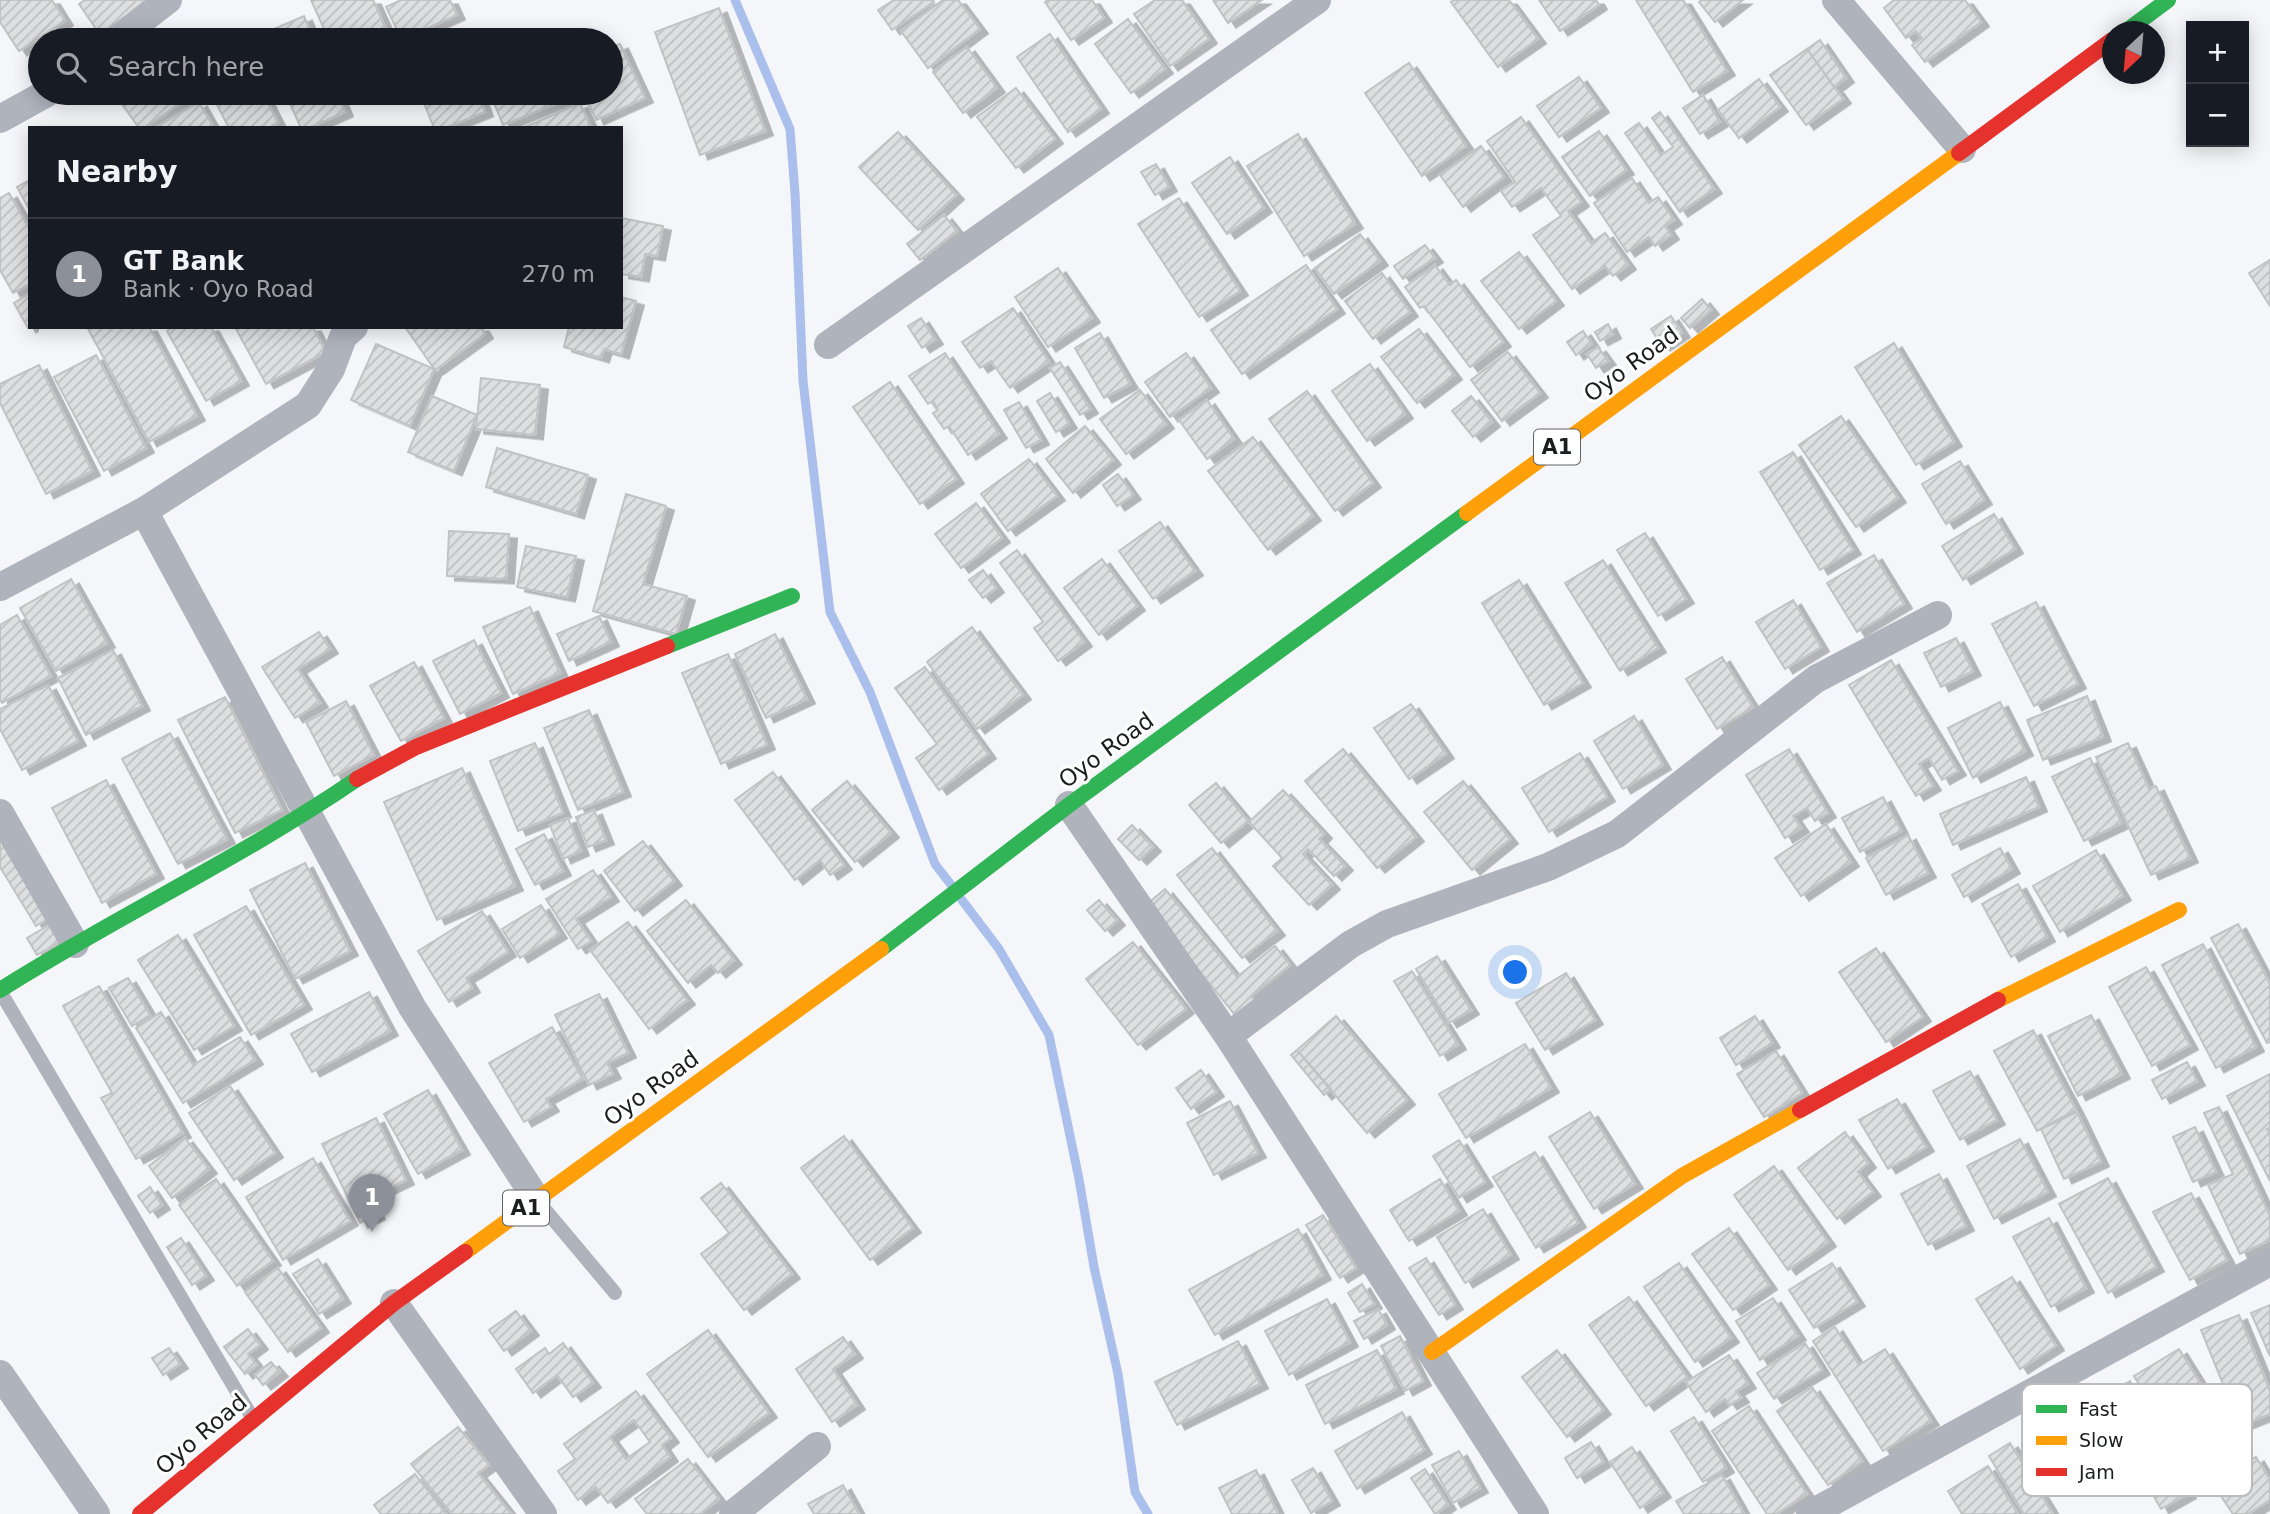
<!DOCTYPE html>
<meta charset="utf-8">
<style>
:root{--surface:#171b24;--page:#20242c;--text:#f1f3f6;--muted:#9ea1a6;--line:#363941;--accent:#8c9099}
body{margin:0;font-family:"DejaVu Sans",sans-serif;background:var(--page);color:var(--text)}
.controls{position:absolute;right:21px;top:21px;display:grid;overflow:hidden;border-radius:0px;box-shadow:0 4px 18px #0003}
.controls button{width:63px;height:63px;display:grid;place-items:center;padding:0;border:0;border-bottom:2px solid var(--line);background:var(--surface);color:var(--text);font:35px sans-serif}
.compass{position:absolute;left:2102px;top:21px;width:63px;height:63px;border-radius:50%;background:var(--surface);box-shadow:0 4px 18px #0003;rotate:206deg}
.you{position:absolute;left:1516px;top:973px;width:24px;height:24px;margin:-18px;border:5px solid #fff;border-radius:50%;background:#1a73e8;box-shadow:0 0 0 10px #1a73e833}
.badge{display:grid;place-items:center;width:46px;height:46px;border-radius:50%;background:var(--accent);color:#fff;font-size:23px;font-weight:700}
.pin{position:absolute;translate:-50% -58px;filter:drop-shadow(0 2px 4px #0008)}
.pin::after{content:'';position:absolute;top:37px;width:24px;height:21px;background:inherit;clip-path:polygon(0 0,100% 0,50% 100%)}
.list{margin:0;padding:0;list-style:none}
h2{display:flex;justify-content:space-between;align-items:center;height:91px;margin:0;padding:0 28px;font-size:30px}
h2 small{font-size:23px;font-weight:400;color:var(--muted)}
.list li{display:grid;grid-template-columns:46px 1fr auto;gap:21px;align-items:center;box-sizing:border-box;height:112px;padding:0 28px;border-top:2px solid var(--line)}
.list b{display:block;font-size:26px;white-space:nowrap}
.list p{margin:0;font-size:23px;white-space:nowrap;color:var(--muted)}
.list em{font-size:23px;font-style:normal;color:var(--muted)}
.icon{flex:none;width:38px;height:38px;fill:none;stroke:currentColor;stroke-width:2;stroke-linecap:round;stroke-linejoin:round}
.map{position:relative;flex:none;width:2270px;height:1514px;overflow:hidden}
.search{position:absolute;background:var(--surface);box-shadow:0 4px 18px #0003;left:28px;top:28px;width:595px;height:77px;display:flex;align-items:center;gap:18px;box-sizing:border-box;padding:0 24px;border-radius:38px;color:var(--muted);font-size:26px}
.panel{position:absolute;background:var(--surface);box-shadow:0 4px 18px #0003;left:28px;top:126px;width:595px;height:203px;border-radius:0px}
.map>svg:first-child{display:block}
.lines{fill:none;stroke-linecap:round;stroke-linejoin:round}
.stream{stroke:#aabfec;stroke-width:9}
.building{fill:url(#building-hatch);stroke:#c1c2c4;stroke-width:2;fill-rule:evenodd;filter:url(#shadow)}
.lane{stroke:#aeb3bc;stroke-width:14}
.street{stroke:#aeb3bc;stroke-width:28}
.fast{stroke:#30b455;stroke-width:16}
.slow{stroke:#ff9f0a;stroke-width:16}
.jam{stroke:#e5322d;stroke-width:16}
.labels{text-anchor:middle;stroke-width:6;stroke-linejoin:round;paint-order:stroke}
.shield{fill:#fff;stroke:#606162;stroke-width:2}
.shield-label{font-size:21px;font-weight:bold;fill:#1c1d1f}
.street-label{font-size:23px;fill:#1c1d1f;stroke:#fff}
.key{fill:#fff;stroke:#bbbbbc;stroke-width:2}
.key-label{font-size:19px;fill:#1c1d1f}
</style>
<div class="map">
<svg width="2270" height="1514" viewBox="0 0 2270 1514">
<defs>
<pattern id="building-hatch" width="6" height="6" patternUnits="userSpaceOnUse" patternTransform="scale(1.75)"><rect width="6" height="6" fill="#dddfe1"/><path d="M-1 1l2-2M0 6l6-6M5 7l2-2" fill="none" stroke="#bdbfc1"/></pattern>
<filter id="shadow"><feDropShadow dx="8" dy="4.5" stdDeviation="0" flood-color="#0004"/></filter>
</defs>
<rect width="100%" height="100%" fill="#f4f6f9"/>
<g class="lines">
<path class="stream" d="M735,0L790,129L795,193L803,381L830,612L870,692L935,864L952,886
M962,900L999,949L1049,1035L1079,1179L1094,1267L1118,1374L1135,1492L1148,1514"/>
</g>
<path class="building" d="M0,0H52L65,21L19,51L0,22Z
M85,0H142L146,6L101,36L79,4Z
M311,0H373L391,40H329Z
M401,0H450L457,15L402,40L386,7Z
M894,0H933L934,2L892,30L878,10Z
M943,0H958L980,29L928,68L901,31Z
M1047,0H1092L1104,18L1071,40L1045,2Z
M1155,0H1182L1209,39L1170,66L1134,14Z
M1213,0H1262L1228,23Z
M1454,0H1509L1538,39L1498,67L1451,2Z
M1539,0H1596L1599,5L1560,31Z
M1636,0H1683L1727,71L1693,92Z
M1702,0H1743L1715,22L1699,2Z
M1894,0H1965L1981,22L1925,62L1912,45L1922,38L1916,31L1906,38L1884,8Z
M719,8L765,131L700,155L655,32Z
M304,16L314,40H262L260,35Z
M1128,19L1165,69L1131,93L1095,44Z
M1050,34L1101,109L1068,132L1017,57Z
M1820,40L1846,78L1834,87L1807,49Z
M620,44L645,98L596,120L584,93H611V48Z
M967,47L997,88L963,113L933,72Z
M1807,49L1843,99L1806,125L1770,75Z
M1409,63L1466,146L1422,176L1365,93Z
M1579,77L1601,108L1559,137L1537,106Z
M1759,79L1780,107L1739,138L1718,110Z
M1016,88L1055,139L1016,168L977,117Z
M114,93H195L144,128H139Z
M211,93H263L278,123L268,128H229Z
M285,93H337L345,112L309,128H301Z
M420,93H478L485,112L445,128H434Z
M490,93H577L578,95L503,125Z
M1703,95L1720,122L1700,134L1683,108Z
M199,102L214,128H155Z
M580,103L591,128H523Z
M1660,112L1714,189L1680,212L1625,133L1639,123L1661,155L1673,147L1652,118Z
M1521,117L1581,202L1568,211L1591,243L1605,233L1628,265L1613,276L1605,266L1572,289L1533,235L1561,216L1541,188L1512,207L1501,191L1515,182L1487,141Z
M1599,131L1626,170L1590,196L1562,157Z
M898,132L956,195L918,230L859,167Z
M1298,134L1355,224L1304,256L1247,166Z
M1481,146L1504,177L1463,207L1440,175Z
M1230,157L1264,208L1227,234L1192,183Z
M1156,164L1169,187L1155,195L1141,172Z
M1632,178L1649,203L1658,197L1674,220L1665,226L1671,235L1655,246L1649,237L1627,252L1594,203Z
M30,180V211L17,187Z
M9,193L30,230V284L13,293L0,270V198Z
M1179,198L1240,291L1199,317L1138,224Z
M944,215L957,231L920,260L907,244Z
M621,218L663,226L657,256L645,254L641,277L621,274Z
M1360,234L1380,261L1334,294L1315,268Z
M1425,245L1435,258L1403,279L1394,266Z
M1519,252L1556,301L1519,329L1481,281Z
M2270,260V306L2249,273Z
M1306,265L1337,309L1242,374L1211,330Z
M1435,265L1450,285L1456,280L1503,342L1470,367L1424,306L1420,308L1405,287Z
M1058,268L1092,318L1048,347L1015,297Z
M1382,273L1410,312L1373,339L1345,301Z
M30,293V327L28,328L14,303Z
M621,297L636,301L621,354L604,349L601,358L564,347L569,327H621Z
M1702,299L1711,310L1690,328L1681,318Z
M1013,308L1049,362L1010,388L991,361L980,368L962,342Z
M1671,316L1682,333L1662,346L1651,329Z
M921,318L935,340L922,348L908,326Z
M1608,324L1613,334L1600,341L1595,332Z
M87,327H149L197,416L149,442Z
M173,327H211L241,381L206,401L167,331Z
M235,327H313L326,352L266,384Z
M405,327H481L485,334L435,370Z
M1419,329L1454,375L1417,403L1381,357Z
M1583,331L1592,344L1576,355L1567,342Z
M1100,333L1130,384L1104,398L1075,348Z
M1894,343L1954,442L1916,465L1855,367Z
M376,344L434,369L410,426L351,400Z
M1598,347L1608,361L1596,368L1587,354Z
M1508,352L1540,393L1502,421L1471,380Z
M945,353L999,434L968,455L949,426L944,429L933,413L938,410L933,401L928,404L909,376Z
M1186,353L1211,388L1170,417L1145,382Z
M96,355L146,448L104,471L54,377Z
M1060,362L1090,409L1080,415L1050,368Z
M1370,364L1405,414L1367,441L1332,391Z
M39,365L92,471L46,494L0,403V384Z
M481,378L540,385L535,435L476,429Z
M890,382L956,479L920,504L853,407Z
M1140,390L1166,424L1126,454L1100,419Z
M1307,391L1373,483L1335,511L1269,419Z
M1050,393L1069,424L1056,432L1037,401Z
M432,396L477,415L454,471L408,452Z
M1471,396L1492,422L1473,437L1452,411Z
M1207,400L1234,439L1207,459L1179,420Z
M1019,402L1041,440L1026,448L1004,410Z
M1841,416L1898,498L1856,527L1799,445Z
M1085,426L1113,460L1073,493L1046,459Z
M1253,437L1313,516L1268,550L1208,471Z
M497,448L588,475L576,514L486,487Z
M1793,452L1853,550L1820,570L1760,472Z
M1029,459L1057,496L1008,531L981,494Z
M1960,461L1984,500L1946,524L1922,484Z
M1118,474L1133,495L1117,506L1103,485Z
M626,494L666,506L643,584L687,596L676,634L593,611Z
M976,503L1002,538L961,568L935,534Z
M1994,514L2015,549L1963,580L1942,546Z
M1160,522L1195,571L1153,599L1119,551Z
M449,531L509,534L506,579L447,576Z
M1645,533L1686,599L1658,616L1617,550Z
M526,546L576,556L567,597L517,587Z
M1017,550L1084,642L1058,661L1034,628L1043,622L1000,563Z
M1874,555L1904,604L1857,632L1827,583Z
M1102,559L1137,606L1099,635L1064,588Z
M1603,560L1658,648L1620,671L1565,583Z
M983,570L996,588L983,598L969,580Z
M71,579L107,643L56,671L20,608Z
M1519,580L1583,683L1544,705L1482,603Z
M1793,600L1821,647L1785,669L1756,622Z
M2036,602L2078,684L2034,706L1992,624Z
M530,607L560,673L513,694L483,627Z
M17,615L51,676L2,703L0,700V625Z
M599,616L611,642L569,661L557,634Z
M972,627L1023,695L977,729L927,662Z
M319,632L330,649L298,669L320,703L295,718L262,667Z
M775,634L807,699L766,718L735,654Z
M1956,638L1973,671L1941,687L1924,653Z
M474,640L501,693L460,714L433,661Z
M113,650L142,706L86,735L58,678Z
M728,654L767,745L721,764L682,673Z
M1722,657L1753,707L1717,729L1686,679Z
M1891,660L1958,771L1942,780L1929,758L1919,764L1933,786L1916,796L1849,685Z
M414,662L444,718L401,741L370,686Z
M925,667L988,754L939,790L916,758L937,744L895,688Z
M48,685L78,741L22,770L0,729V709Z
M2087,696L2103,737L2043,760L2027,720Z
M225,697L282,810L235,833L178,720Z
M346,701L374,755L334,776L306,722Z
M2000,702L2025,751L1973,778L1948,728Z
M1411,704L1446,754L1409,779L1374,728Z
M589,710L623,792L578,810L544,728Z
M1634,716L1663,765L1623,789L1594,741Z
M170,733L227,839L178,864L122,759Z
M535,743L563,813L518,831L490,761Z
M2128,743L2149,789L2156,786L2190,858L2151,875L2096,757Z
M1343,749L1416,837L1377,868L1305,781Z
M1789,749L1828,813L1815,821L1807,808L1793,816L1801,828L1785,838L1746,775Z
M1580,753L1607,797L1549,832L1522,788Z
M2090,758L2122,823L2084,841L2052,777Z
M462,768L515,886L437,920L384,802Z
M773,772L844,865L830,875L820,860L795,880L735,800Z
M2026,777L2039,807L1953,845L1940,814Z
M106,780L156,874L102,903L52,808Z
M847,781L891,833L855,862L812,810Z
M1463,781L1510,839L1472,870L1424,812Z
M1216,783L1248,821L1221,843L1189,805Z
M1283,790L1324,834L1319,839L1345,866L1334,876L1308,849L1303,854L1332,885L1309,905L1273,866L1282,858L1249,822Z
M1883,797L1901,831L1860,852L1842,818Z
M594,810L606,840L588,847L576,817Z
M568,818L581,851L563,859L550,825Z
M0,823L56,914L36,926L0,867Z
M1826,824L1851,862L1801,896L1775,858Z
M1132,825L1153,847L1139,860L1118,839Z
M544,834L563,871L535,885L516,849Z
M1908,835L1928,873L1886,895L1866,858Z
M643,841L674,881L635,911L604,871Z
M1212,848L1277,931L1242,958L1177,875Z
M2000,848L2012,869L1964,897L1952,875Z
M2096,850L2123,896L2060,932L2033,886Z
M305,863L350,951L295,979L250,890Z
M593,870L611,897L576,919L591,941L578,949L546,899Z
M2018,884L2047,937L2011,957L1982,904Z
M1165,889L1237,977L1275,946L1290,965L1251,996L1258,1005L1239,1020L1146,905Z
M686,900L734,960L718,973L711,965L688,983L647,931Z
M1099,900L1117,921L1105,931L1087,910Z
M541,905L559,934L520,958L502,929Z
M246,906L304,1005L251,1035L194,935Z
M482,911L508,952L466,978L472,988L449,1002L418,951Z
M54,922L65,939L37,955L27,938Z
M628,922L687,1000L649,1029L590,950Z
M2238,924L2270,984V1042L2267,1043L2211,938Z
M178,935L234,1026L194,1050L138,960Z
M1133,942L1186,1009L1138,1045L1086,979Z
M2203,944L2256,1047L2216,1068L2162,965Z
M1876,948L1923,1017L1886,1042L1839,972Z
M1437,956L1471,1010L1449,1023L1416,969Z
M2146,967L2190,1045L2152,1066L2109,987Z
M1412,971L1458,1045L1440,1056L1394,981Z
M1566,973L1595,1020L1545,1050L1516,1003Z
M128,978L150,1015L132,1026L109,988Z
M99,986L183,1133L136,1159L101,1098L112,1093L63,1006Z
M369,992L390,1031L312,1072L291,1034Z
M599,994L628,1053L607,1063L613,1074L589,1085L555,1015Z
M161,1012L193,1065L240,1037L255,1060L183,1103L136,1028Z
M2091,1015L2122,1074L2078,1096L2048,1036Z
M1336,1016L1407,1100L1367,1133L1297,1050Z
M1755,1016L1772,1043L1736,1065L1720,1038Z
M552,1027L583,1079L546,1099L551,1107L524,1122L489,1063Z
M2033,1030L2076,1110L2037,1131L1994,1051Z
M1525,1044L1551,1088L1466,1138L1439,1094Z
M1297,1050L1331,1089L1324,1095L1291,1055Z
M1776,1051L1802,1093L1764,1117L1737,1074Z
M2187,1062L2197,1081L2162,1099L2152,1080Z
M1201,1070L1216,1092L1191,1109L1176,1088Z
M1970,1071L1997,1120L1960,1140L1933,1091Z
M2270,1074V1128L2267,1129L2270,1135V1181L2227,1096Z
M230,1086L275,1153L234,1180L189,1113Z
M428,1090L462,1150L418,1174L384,1114Z
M1897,1099L1926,1147L1888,1169L1859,1120Z
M1230,1101L1258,1153L1214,1175L1187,1123Z
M2219,1107L2270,1216V1240L2240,1254L2208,1185L2233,1174L2204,1113Z
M1590,1112L1635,1184L1594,1209L1549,1137Z
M2077,1112L2101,1162L2064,1179L2041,1129Z
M376,1118L406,1180L369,1198L377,1215L360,1223L322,1144Z
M2195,1127L2216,1172L2193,1182L2173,1137Z
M1845,1132L1868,1163L1858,1172L1873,1192L1837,1219L1798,1168Z
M844,1136L913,1228L870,1260L801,1168Z
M185,1138L209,1169L172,1198L149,1166Z
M2020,1139L2048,1192L1994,1219L1967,1166Z
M1459,1140L1485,1182L1459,1198L1433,1156Z
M1535,1152L1578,1223L1536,1248L1493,1177Z
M313,1158L350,1221L283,1260L246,1197Z
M1774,1166L1828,1242L1788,1270L1734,1195Z
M1939,1174L1966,1226L1928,1245L1901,1194Z
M2108,1178L2156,1267L2108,1293L2059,1204Z
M216,1179L273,1261L237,1286L179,1205Z
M1440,1179L1459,1211L1409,1241L1390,1210Z
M721,1183L792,1274L744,1310L701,1254L729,1233L701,1198Z
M150,1187L162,1205L150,1213L138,1196Z
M2191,1193L2227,1260L2190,1280L2153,1212Z
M1483,1209L1511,1255L1465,1283L1437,1237Z
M1323,1215L1356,1268L1340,1278L1306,1225Z
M2049,1218L2086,1288L2051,1307L2013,1237Z
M1729,1228L1769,1285L1733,1310L1692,1254Z
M1298,1229L1323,1275L1215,1335L1189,1290Z
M181,1238L206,1276L192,1285L167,1247Z
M1426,1258L1455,1305L1439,1315L1409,1268Z
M318,1259L343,1299L319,1314L293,1274Z
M1679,1263L1731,1338L1695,1362L1644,1287Z
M1832,1263L1857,1302L1814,1328L1789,1290Z
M278,1268L321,1328L288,1352L245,1292Z
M2012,1277L2056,1346L2020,1369L1976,1299Z
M1362,1284L1374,1304L1360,1312L1348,1293Z
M1629,1297L1687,1377L1646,1406L1589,1325Z
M1773,1298L1798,1336L1760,1360L1736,1321Z
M1327,1299L1350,1342L1289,1375L1265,1331Z
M2270,1305V1356L2251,1313Z
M1378,1309L1387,1325L1364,1339L1354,1321Z
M516,1311L531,1331L504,1351L489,1330Z
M2239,1315L2270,1391V1414L2240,1426L2201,1330Z
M1835,1327L1859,1365L1885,1349L1931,1421L1883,1451L1813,1341Z
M248,1329L260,1345L248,1354L257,1365L245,1374L224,1347Z
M708,1330L769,1413L708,1457L647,1374Z
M1400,1336L1423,1381L1405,1391L1381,1346Z
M843,1337L855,1354L833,1369L857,1405L832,1422L796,1369Z
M1238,1341L1260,1384L1177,1425L1155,1382Z
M563,1343L593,1383L573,1397L557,1375L533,1393L516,1369L545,1348L549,1354Z
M1805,1343L1822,1370L1774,1399L1757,1373Z
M169,1348L180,1364L163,1375L152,1358Z
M2179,1349L2227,1426L2182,1454L2134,1376Z
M1377,1350L1396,1389L1325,1424L1306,1385Z
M1557,1350L1603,1410L1567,1437L1522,1377Z
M1729,1355L1748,1384L1736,1391L1741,1398L1729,1405L1725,1399L1706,1412L1686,1382Z
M271,1362L280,1372L263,1385L255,1375Z
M2130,1381L2170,1450L2164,1454L2188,1494L2161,1509L2138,1469L2130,1473L2089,1404Z
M1812,1387L1862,1461L1828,1485L1777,1411Z
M636,1391L671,1438L662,1445L670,1457L608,1503L596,1487L578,1500L558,1471L575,1459L564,1444ZM634,1420L650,1442L626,1459L610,1437Z
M1749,1406L1807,1494L1776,1514H1767L1712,1431Z
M1402,1412L1424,1450L1357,1489L1335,1451Z
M1694,1417L1726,1468L1703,1482L1671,1431Z
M458,1427L489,1465L478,1473L511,1514H452L411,1464Z
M1591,1442L1603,1462L1577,1478L1565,1458Z
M2010,1443L2053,1514H2024L1989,1456Z
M1632,1447L1663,1493L1640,1508L1610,1462Z
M1459,1451L1480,1488L1453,1503L1432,1465Z
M2256,1457L2270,1480V1500L2248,1514H2233L2213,1484Z
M688,1459L719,1499L700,1514H647L635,1499Z
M1988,1466L2018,1514H1962L1948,1491Z
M1313,1468L1332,1501L1311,1513L1292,1480Z
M1425,1469L1448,1505L1435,1514L1411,1478Z
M1256,1470L1278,1514H1232L1219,1488Z
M415,1474L446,1514H381L374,1505Z
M1722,1475L1744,1514H1684L1676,1501Z
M843,1485L859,1514H814L808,1504Z"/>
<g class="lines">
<path class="lane" d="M0,991L253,1419
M537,1200L615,1293"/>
<path class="street" d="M1836,0L1962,149
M116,40L168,0
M0,119L47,93
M828,345L1317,0
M144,511L412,1007L537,1200
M0,587L144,511L308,405L331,369L343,337L354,327
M1069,805L1228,1036L1535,1514
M0,813L75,944
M1228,1036L1351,944L1387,924L1548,867L1617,834L1816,679L1938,615
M394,1303L543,1514
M0,1374L96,1514
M733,1514L817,1446
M1810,1514L2270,1262"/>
<path class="fast" d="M2125,32L2168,0
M667,646L792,596
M881,949L1069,805L1467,513
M0,990C117,916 243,857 357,779"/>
<path class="slow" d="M1467,513L1959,153
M1998,1000L2179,910
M465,1252L881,949
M1432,1352L1682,1176L1800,1110"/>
<path class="jam" d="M1959,153L2112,40
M357,779L416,747L667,646
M1800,1110L1998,1000
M140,1514L394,1303L465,1252"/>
</g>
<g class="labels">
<g class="shield">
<rect x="1534" y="429.5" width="46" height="35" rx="5"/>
<rect x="503" y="1190.5" width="46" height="35" rx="5"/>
</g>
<g class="shield-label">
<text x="1557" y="454">A1</text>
<text x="526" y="1215">A1</text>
</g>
<g class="street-label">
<text transform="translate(1631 364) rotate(-36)" y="8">Oyo Road</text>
<text transform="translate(1106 750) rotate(-36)" y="8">Oyo Road</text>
<text transform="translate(651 1088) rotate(-36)" y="8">Oyo Road</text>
<text transform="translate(201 1434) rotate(-40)" y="8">Oyo Road</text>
</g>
</g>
<rect x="2022" y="1384" width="230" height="112" rx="10" class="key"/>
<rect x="2036" y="1405" width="31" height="8" fill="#30b455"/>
<rect x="2036" y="1436" width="31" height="9" fill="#ff9f0a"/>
<rect x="2036" y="1468" width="31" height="8" fill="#e5322d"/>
<g class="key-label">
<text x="2079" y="1416">Fast</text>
<text x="2079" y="1447">Slow</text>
<text x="2079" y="1479">Jam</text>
</g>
</svg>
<div class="controls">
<button>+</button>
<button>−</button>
</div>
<svg class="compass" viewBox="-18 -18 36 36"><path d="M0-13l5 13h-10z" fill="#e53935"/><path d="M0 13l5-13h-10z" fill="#9ea1a6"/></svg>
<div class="you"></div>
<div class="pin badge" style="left:372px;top:1232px">1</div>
<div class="search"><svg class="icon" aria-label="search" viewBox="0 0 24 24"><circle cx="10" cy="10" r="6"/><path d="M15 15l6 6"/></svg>Search here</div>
<section class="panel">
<h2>Nearby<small></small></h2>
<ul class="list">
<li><span class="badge">1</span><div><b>GT Bank</b><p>Bank · Oyo Road</p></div><em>270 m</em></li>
</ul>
</section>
</div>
